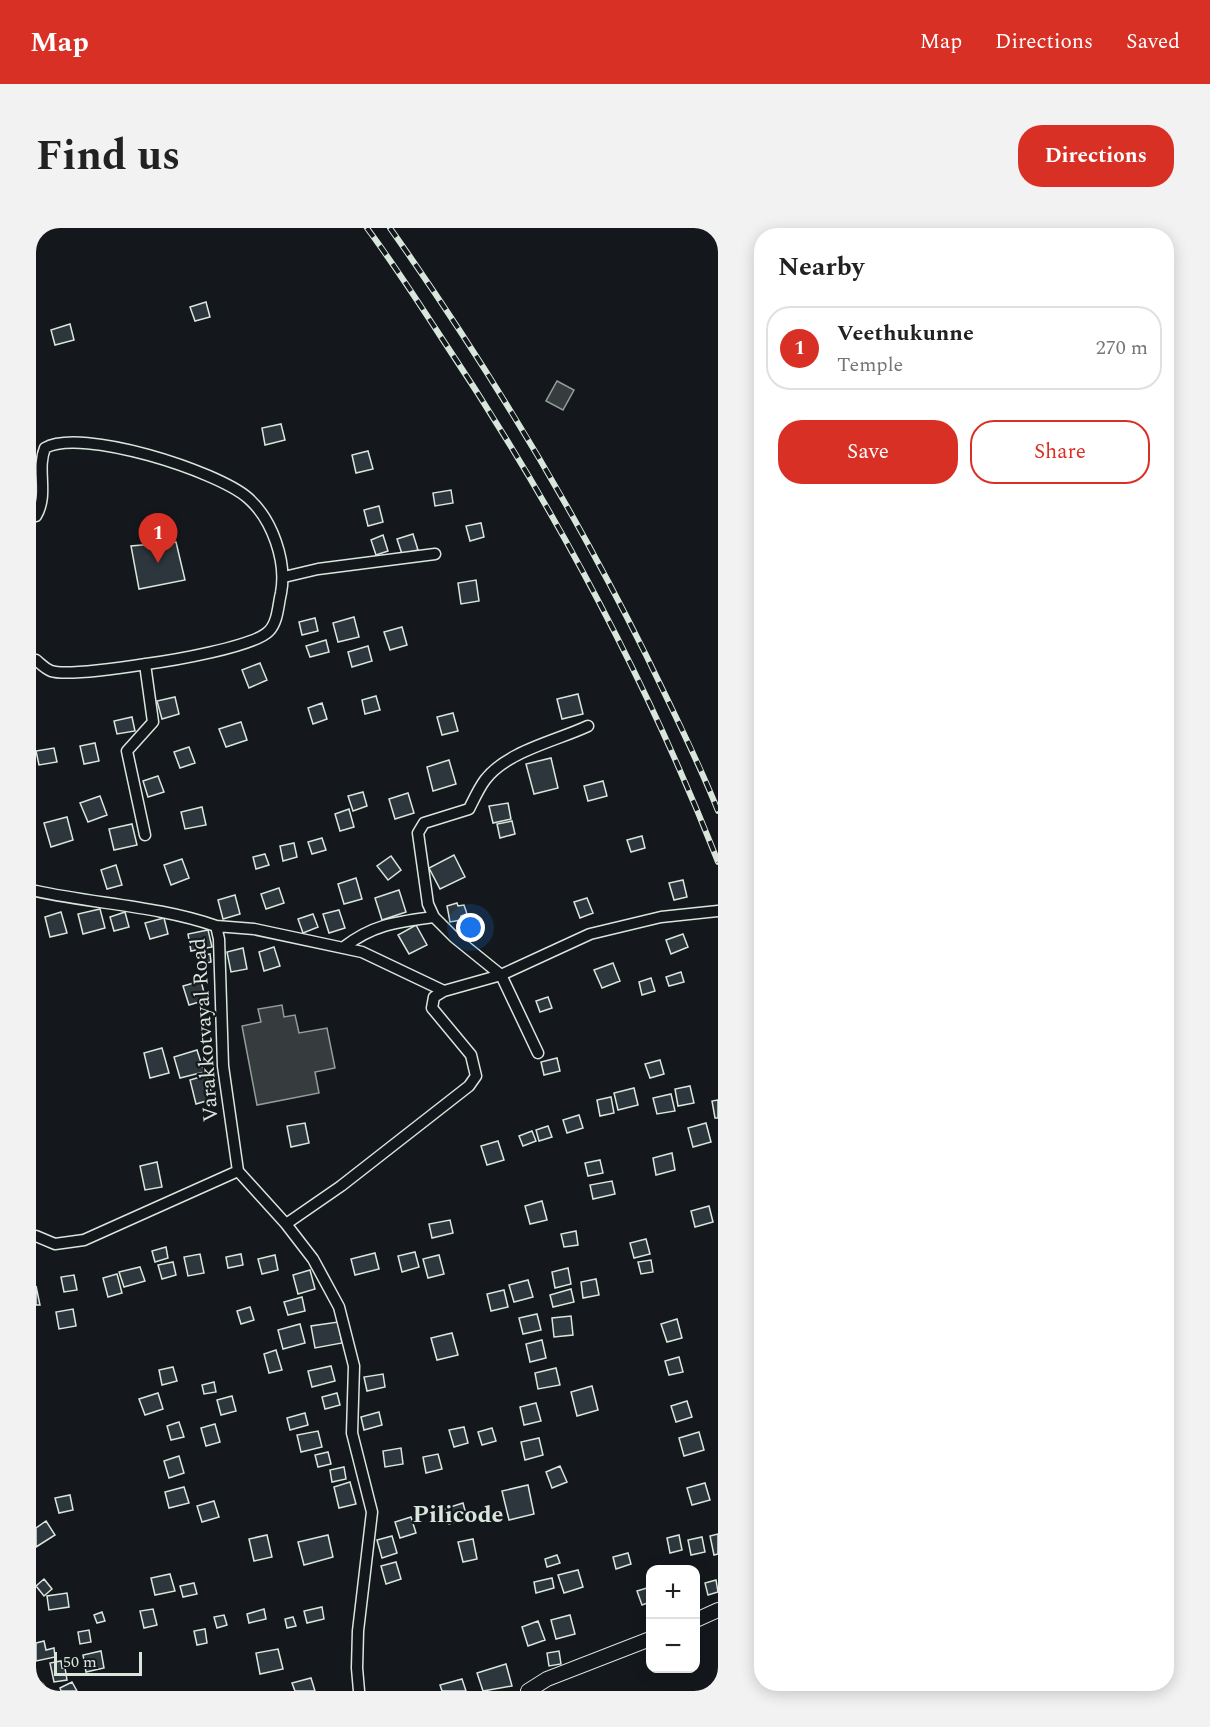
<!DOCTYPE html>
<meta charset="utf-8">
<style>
:root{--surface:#fff;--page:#f2f2f2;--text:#222;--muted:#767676;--line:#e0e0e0;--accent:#d93025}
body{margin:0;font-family:Spectral,serif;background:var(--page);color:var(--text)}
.controls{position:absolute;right:18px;bottom:18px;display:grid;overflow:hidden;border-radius:12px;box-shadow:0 3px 15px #0003}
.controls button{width:54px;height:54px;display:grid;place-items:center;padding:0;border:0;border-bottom:2px solid var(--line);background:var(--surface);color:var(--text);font:30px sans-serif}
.scale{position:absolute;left:18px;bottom:15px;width:88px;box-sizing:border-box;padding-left:6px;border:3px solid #d8e6dc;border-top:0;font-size:16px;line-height:21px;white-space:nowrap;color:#d8e6dc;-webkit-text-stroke:4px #14181c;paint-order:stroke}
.you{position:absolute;left:435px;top:700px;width:21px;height:21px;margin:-15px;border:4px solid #fff;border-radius:50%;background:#1a73e8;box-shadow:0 0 0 9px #1a73e833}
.badge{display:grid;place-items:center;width:39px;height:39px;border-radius:50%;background:var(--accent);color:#fff;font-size:20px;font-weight:700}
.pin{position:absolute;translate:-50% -50px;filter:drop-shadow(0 2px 3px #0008)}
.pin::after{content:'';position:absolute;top:32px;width:21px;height:18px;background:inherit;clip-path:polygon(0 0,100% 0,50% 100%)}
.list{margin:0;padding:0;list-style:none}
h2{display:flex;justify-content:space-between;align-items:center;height:78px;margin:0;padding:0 24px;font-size:26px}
h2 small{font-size:20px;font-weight:400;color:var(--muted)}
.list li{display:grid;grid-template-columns:39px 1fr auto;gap:18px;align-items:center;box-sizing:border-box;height:84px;margin:0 12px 12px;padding:0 12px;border:2px solid var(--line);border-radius:24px}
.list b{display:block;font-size:22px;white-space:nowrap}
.list p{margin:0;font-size:20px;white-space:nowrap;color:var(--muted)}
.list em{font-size:20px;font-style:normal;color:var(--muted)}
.actions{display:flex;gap:12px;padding:18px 24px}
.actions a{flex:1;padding:14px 0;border:2px solid var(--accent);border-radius:24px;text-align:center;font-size:21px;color:var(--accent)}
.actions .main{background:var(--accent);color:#fff}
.map{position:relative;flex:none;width:682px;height:1463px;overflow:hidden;border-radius:24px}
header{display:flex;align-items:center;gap:36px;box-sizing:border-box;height:84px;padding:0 30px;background:var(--accent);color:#fff}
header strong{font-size:28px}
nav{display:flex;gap:33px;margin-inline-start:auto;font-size:21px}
.intro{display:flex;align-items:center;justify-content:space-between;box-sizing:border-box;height:144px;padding:0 36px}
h1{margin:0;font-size:42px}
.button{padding:15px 27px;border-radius:24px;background:var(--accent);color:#fff;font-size:21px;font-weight:700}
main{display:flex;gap:36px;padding:0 36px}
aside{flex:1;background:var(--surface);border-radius:24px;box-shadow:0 3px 15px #0003}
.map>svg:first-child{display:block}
.water{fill:#363b3e;stroke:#939e99;stroke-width:1.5}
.building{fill:#2c363c;stroke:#d8e6dc;stroke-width:1.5}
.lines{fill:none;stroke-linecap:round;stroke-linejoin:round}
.minor-casing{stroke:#d8e6dc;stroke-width:13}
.tertiary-casing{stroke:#d8e6dc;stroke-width:16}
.trunk-casing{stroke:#d8e6dc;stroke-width:20}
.minor{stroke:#14181c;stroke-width:10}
.tertiary{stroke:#14181c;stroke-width:14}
.trunk{stroke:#14181c;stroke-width:18}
.rail-casing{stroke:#d8e6dc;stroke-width:6}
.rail{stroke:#14181c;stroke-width:4;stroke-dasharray:11;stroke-linecap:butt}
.labels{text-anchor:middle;stroke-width:4.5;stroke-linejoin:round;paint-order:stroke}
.street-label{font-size:21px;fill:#d8e6dc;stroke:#14181c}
.quarter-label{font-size:24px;font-weight:bold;fill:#d8e6dc;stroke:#14181c}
</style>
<header>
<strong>Map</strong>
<nav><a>Map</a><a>Directions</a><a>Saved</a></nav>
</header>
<div class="intro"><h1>Find us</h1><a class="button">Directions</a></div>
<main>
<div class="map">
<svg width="682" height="1463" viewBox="0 0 682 1463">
<rect width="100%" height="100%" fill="#14181c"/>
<path class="water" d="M521,153L538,162L527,182L510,173Z
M246,777L248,789L259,787L263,805L291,800L299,840L279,844L283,865L221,877L206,798L225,794L222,781Z"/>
<path class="building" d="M170,74L174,89L159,93L154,79Z
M34,96L38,112L19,117L15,102Z
M245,196L249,212L229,217L226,200Z
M332,223L337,241L320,245L316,227Z
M415,262L417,275L399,278L397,265Z
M343,278L347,294L332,298L328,282Z
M445,295L448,309L434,313L430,298Z
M377,306L382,322L366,326L361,311Z
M347,307L352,323L340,327L335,312Z
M140,314L149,352L103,361L95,318Z
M440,352L443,373L425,376L422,355Z
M318,389L323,409L302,414L297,395Z
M279,390L282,403L266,407L263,394Z
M366,399L371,417L354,422L348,404Z
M290,412L293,424L274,429L270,418Z
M332,418L336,433L316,439L312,424Z
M224,435L231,452L213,460L206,442Z
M542,466L547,486L526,491L521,471Z
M340,468L344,482L329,486L326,472Z
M139,469L143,486L126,491L121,473Z
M286,475L291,491L277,496L272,480Z
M417,485L422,503L406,507L401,489Z
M96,489L99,503L81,506L78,493Z
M205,494L211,512L190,519L183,501Z
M59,515L63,533L48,536L44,518Z
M153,519L159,535L144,540L138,524Z
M18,520L21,534L3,537L0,523Z
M515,530L522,560L498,566L490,536Z
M413,532L420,556L397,563L391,539Z
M122,548L128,564L112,569L107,553Z
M567,553L571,568L552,573L548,558Z
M327,564L331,578L317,583L312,568Z
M372,565L378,585L359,591L353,571Z
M64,568L71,587L52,594L44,575Z
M472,575L475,591L457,595L453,578Z
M166,579L170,597L149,601L145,584Z
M313,581L318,599L304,603L299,586Z
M31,589L37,612L15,619L8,595Z
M476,593L479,606L464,610L461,596Z
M96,596L101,617L78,622L73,601Z
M606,608L609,620L595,624L591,612Z
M286,610L290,622L276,626L272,614Z
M258,615L261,629L247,633L244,618Z
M229,626L233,637L220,641L217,629Z
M418,627L429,649L404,661L393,640Z
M355,628L365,642L352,652L341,638Z
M146,631L153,650L135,657L128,637Z
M80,637L86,657L71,661L65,642Z
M320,650L326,671L308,676L302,656Z
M647,652L651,669L638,672L633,655Z
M243,660L248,675L230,681L225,666Z
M363,662L370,684L346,692L339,670Z
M199,667L204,686L187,691L182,672Z
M551,670L557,685L544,690L538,674Z
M421,675L422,678L428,677L431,686L425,688V692L414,694L411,678Z
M64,681L69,700L47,706L42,686Z
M303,682L309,700L293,705L287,686Z
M25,684L31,705L14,709L9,689Z
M89,684L93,699L78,703L74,689Z
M277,686L282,699L267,705L262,691Z
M128,690L132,706L114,711L109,695Z
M380,697L391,717L373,726L362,707Z
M172,702L176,719L155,723L152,706Z
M647,706L652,719L635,726L630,712Z
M238,719L244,738L228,743L223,724Z
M207,720L211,741L195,744L191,724Z
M174,726L175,734L163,737L161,729Z
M577,735L584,753L566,760L558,742Z
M645,744L648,754L633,758L630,749Z
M615,750L619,763L606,767L603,754Z
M165,753L170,772L153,777L147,758Z
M512,769L516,780L504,784L500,773Z
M126,820L133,845L114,850L108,825Z
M161,822L168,844L144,850L138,829Z
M521,830L524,843L508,847L505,834Z
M624,832L628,846L614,850L609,836Z
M171,847L177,871L160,876L154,852Z
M654,858L658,875L642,878L639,861Z
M598,860L602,877L582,882L578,865Z
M635,866L639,883L621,886L617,870Z
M575,869L578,885L564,888L561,872Z
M682,872V890H679L676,873Z
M543,887L547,900L531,905L527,892Z
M269,895L273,915L255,919L251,898Z
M670,895L675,914L657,919L652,900Z
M512,898L516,909L503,913L500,902Z
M496,903L500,913L487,918L483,908Z
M462,913L468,932L451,937L445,918Z
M636,925L639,942L620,947L617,930Z
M564,932L567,945L552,948L549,935Z
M121,934L126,959L109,962L104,938Z
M576,953L579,966L557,971L554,957Z
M506,973L511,992L494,996L489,978Z
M673,978L677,994L659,999L655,983Z
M414,992L417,1005L396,1010L393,996Z
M540,1003L542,1017L528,1019L525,1006Z
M610,1011L614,1026L598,1030L594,1015Z
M130,1019L132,1030L119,1034L116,1023Z
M379,1024L383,1039L366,1044L362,1028Z
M339,1025L343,1041L319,1047L315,1031Z
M164,1026L168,1045L152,1048L148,1029Z
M205,1026L207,1037L192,1040L190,1029Z
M239,1027L242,1042L226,1046L222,1031Z
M403,1027L408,1046L392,1050L387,1031Z
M615,1032L617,1044L605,1046L602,1034Z
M137,1034L140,1047L126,1051L122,1037Z
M104,1039L109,1053L88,1059L83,1044Z
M532,1040L535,1056L519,1060L516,1044Z
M274,1042L279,1061L262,1066L257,1047Z
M81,1046L86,1065L72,1069L67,1050Z
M38,1047L41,1062L28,1064L25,1049Z
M560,1051L563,1067L547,1070L545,1054Z
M492,1052L497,1069L478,1074L473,1057Z
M0,1058L4,1077H0Z
M535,1061L538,1074L517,1079L514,1067Z
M468,1062L472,1079L455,1083L451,1066Z
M266,1069L269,1083L252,1087L248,1074Z
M214,1079L218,1092L205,1096L201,1083Z
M37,1081L40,1098L23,1101L20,1084Z
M501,1086L505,1102L487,1106L483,1090Z
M535,1088L537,1107L518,1109L516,1090Z
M641,1091L646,1110L631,1114L625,1096Z
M302,1094L306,1115L279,1120L275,1098Z
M264,1096L269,1115L247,1121L242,1102Z
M416,1105L422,1127L401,1132L395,1110Z
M506,1112L510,1130L494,1134L490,1116Z
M240,1122L246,1142L233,1145L228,1126Z
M643,1129L647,1144L633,1147L629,1133Z
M295,1138L299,1153L276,1159L272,1143Z
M137,1139L141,1153L126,1157L123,1142Z
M520,1140L524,1157L502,1161L499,1145Z
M347,1146L349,1159L331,1163L328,1149Z
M178,1154L180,1164L168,1166L166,1157Z
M556,1158L562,1182L541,1188L535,1164Z
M122,1165L127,1181L109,1187L103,1171Z
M301,1165L304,1177L289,1181L286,1169Z
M196,1168L200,1183L185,1187L181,1172Z
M651,1173L656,1189L640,1194L635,1178Z
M500,1175L505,1193L488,1197L484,1179Z
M343,1184L346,1197L328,1202L325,1189Z
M269,1185L272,1197L254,1202L251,1190Z
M143,1194L148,1209L135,1212L131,1198Z
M179,1196L184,1214L170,1218L165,1200Z
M428,1199L432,1215L418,1219L413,1202Z
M456,1200L460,1213L446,1217L442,1204Z
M282,1203L286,1219L265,1224L261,1207Z
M663,1204L668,1222L648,1228L643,1210Z
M503,1210L507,1227L489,1232L485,1214Z
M365,1220L367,1236L349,1239L347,1223Z
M292,1224L295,1236L282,1239L279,1227Z
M402,1226L406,1241L390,1245L387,1229Z
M143,1228L148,1245L133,1250L128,1233Z
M524,1238L531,1254L516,1260L510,1244Z
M308,1239L310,1251L296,1254L294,1242Z
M314,1254L320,1276L303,1280L298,1259Z
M669,1255L674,1272L656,1277L651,1260Z
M492,1257L498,1286L473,1292L466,1263Z
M148,1259L153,1275L133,1280L129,1264Z
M34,1267L37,1282L23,1285L19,1270Z
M178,1273L183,1289L166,1294L161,1278Z
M427,1275L431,1290L413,1296L408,1281Z
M375,1289L380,1305L364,1310L359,1294Z
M10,1293L19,1307L0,1319V1300Z
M682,1306V1326L678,1327L674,1308Z
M231,1307L236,1329L218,1333L213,1311Z
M292,1307L297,1329L268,1337L262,1314Z
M643,1307L646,1322L634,1325L631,1310Z
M356,1308L361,1325L346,1330L341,1312Z
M666,1309L669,1324L655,1327L652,1312Z
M437,1311L441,1331L427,1334L422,1314Z
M592,1325L595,1336L580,1341L577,1329Z
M521,1327L524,1335L511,1339L509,1331Z
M360,1334L365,1351L350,1356L345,1338Z
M542,1342L547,1359L528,1365L522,1347Z
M134,1346L139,1363L119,1367L115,1350Z
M516,1350L518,1360L500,1365L498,1354Z
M8,1351L16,1361L8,1368L0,1358Z
M680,1352L682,1364L672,1367L669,1355Z
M158,1355L161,1366L147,1369L144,1358Z
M614,1359V1374L606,1377L601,1363Z
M31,1365L33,1379L13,1382L11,1368Z
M286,1379L288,1391L271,1395L268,1383Z
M117,1381L121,1397L108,1400L104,1383Z
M228,1381L230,1391L213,1395L211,1386Z
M66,1384L69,1393L61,1395L58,1387Z
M188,1387L191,1397L181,1400L178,1389Z
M534,1387L539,1406L520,1411L515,1392Z
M257,1389L260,1398L251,1400L249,1391Z
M502,1393L509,1412L492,1418L486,1399Z
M169,1401L171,1415L161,1417L158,1403Z
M53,1402L55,1414L44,1416L42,1404Z
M8,1413L10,1422L18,1420L19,1429L0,1433V1415Z
M242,1421L247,1441L224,1446L220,1425Z
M65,1423L68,1440L50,1444L47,1427Z
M523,1423L525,1436L513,1438L511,1425Z
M25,1433L26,1440H29L31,1452L18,1454L14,1435Z
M470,1436L476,1458L447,1463L441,1445Z
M275,1450L279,1463H259L256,1455Z
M426,1451L430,1463H406L404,1457Z
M36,1454L41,1463H25L24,1460Z"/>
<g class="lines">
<defs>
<path id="minor" d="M0,288C13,266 0,242 9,220C45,199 181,243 212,270C236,291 251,333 245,365C242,377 242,394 233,403C218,419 133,433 110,436C91,439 30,448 15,443C8,440 5,436 0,432
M248,349L282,341L399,326
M109,436L117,494L91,523L109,607
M0,663C59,676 123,678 180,698L183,711L187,838L202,943
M398,689L392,676L382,605L388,595L433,581C438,571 443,560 449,552C471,523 520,513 552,498
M180,698L218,701L326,724L408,763
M308,719C338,696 361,694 398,689L418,709L465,747L502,825
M250,996L305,958L433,858L440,848L435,827L396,780L398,769L408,763L465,747L554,706L625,689L682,683
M0,1008L19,1016L48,1012L202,943L250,996L277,1031L303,1079L318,1138L316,1205L336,1284L322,1403L321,1440L323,1463"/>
<path id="tertiary" d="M660,1392L682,1382
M492,1463L511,1451L614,1411"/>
<path id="trunk" d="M0,1462L1,1463"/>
</defs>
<use href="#minor" class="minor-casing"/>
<use href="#tertiary" class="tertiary-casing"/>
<use href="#trunk" class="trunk-casing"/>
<use href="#minor" class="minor"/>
<use href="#tertiary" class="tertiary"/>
<use href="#trunk" class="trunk"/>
<defs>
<path id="rail" d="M331,0C357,35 381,72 405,109C516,275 609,448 682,634
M354,0C450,136 536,278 610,427C635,479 661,530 682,583"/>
</defs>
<use href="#rail" class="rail-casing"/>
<use href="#rail" class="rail"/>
</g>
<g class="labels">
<g class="street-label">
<text transform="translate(168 802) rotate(-94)" y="7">Varakkotvayal Road</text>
</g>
<g class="quarter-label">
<text x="422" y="1294">Pilicode</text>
</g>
</g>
</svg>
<div class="controls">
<button>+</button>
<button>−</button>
</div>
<div class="scale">50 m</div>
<div class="you"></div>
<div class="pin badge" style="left:122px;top:335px">1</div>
</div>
<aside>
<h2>Nearby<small></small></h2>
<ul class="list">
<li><span class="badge">1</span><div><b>Veethukunne</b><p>Temple</p></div><em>270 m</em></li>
</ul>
<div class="actions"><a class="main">Save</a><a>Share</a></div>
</aside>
</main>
